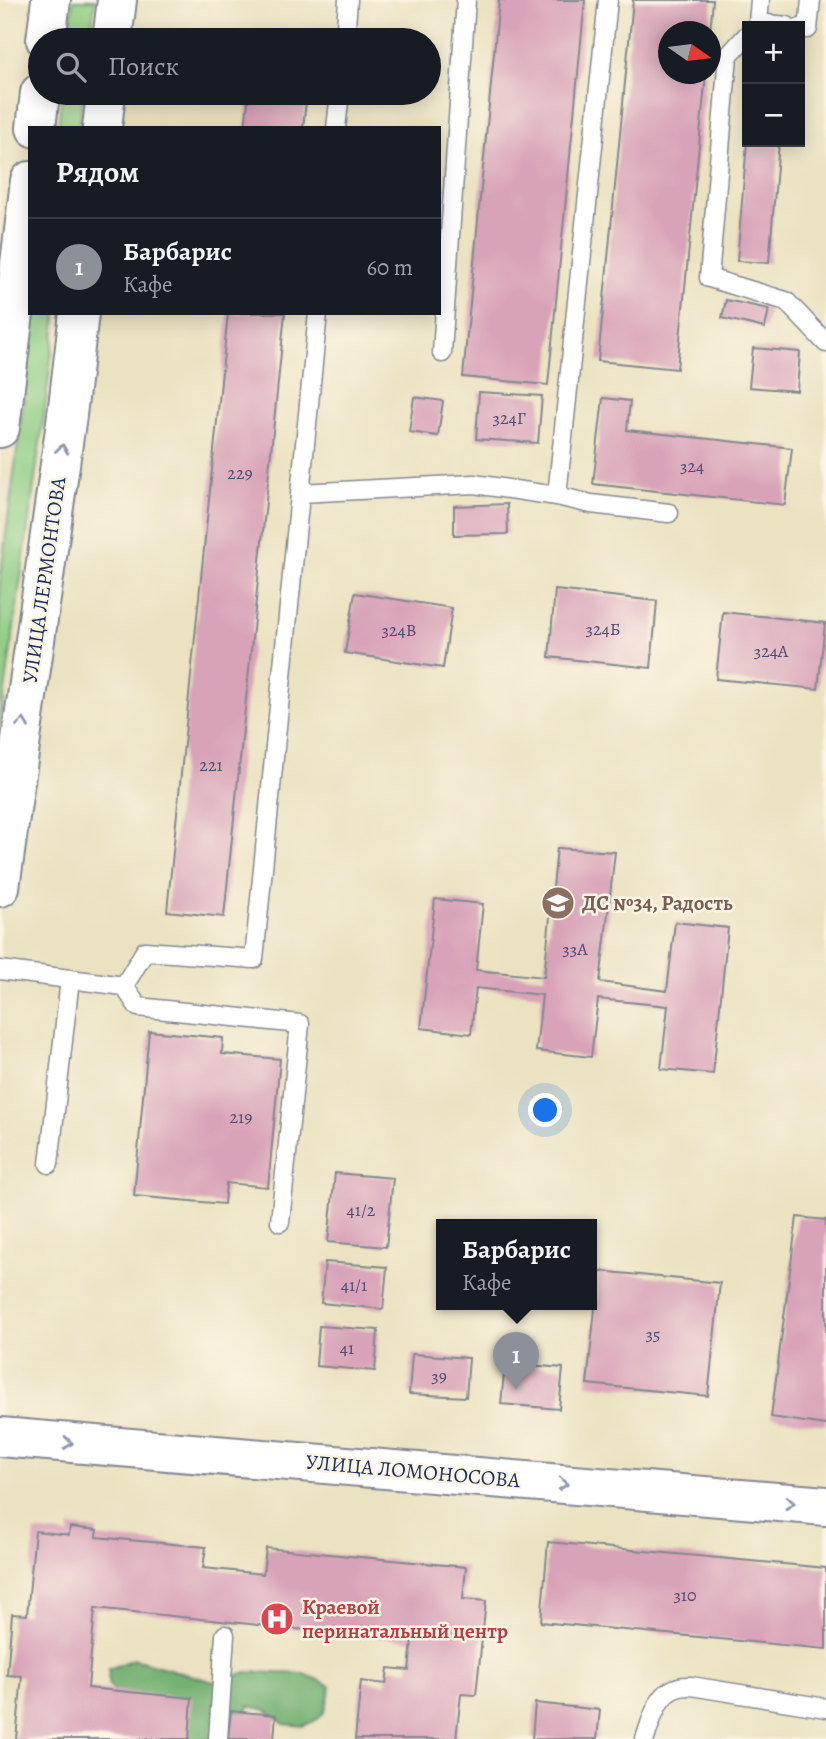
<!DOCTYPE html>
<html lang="ru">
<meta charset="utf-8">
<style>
:root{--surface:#171b24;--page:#242831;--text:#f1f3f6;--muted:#9ea1a6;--line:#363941;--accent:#8c9099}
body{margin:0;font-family:Alegreya,serif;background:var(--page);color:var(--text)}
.controls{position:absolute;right:21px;top:21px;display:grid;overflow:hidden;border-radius:0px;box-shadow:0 4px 18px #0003}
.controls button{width:63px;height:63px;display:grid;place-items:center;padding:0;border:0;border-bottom:2px solid var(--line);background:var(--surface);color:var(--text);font:35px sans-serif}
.compass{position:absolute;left:658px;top:21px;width:63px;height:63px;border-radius:50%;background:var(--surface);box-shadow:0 4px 18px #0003;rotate:104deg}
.you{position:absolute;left:546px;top:1111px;width:24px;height:24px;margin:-18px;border:5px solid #fff;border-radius:50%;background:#1a73e8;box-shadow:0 0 0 10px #1a73e833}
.badge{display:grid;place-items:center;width:46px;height:46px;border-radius:50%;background:var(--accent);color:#fff;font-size:23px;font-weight:700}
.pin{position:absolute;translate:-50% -58px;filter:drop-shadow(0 2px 4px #0008)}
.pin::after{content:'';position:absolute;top:37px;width:24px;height:21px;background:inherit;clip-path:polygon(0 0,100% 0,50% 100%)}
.popup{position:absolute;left:436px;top:1219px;width:161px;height:91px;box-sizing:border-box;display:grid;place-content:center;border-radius:0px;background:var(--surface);filter:drop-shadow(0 2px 5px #0005);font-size:23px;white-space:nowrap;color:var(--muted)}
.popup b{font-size:26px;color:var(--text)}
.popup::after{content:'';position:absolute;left:50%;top:100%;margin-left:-14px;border:14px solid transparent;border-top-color:var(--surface)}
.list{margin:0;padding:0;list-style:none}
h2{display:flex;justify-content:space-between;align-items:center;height:91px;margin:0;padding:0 28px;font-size:30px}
h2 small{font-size:23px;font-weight:400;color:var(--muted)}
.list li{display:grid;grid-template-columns:46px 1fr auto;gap:21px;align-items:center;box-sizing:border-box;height:98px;padding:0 28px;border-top:2px solid var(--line)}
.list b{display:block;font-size:26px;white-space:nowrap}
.list p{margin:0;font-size:23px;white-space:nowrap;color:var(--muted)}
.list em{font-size:23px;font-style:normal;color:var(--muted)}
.icon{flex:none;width:38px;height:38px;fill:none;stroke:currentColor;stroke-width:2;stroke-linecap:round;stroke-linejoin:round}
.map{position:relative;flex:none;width:826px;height:1739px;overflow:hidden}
.search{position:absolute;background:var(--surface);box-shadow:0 4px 18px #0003;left:28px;top:28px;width:413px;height:77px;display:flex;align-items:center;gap:18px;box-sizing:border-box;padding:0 24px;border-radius:38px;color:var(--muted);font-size:26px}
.panel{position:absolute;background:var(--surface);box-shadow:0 4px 18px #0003;left:28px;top:126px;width:413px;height:189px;border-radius:0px}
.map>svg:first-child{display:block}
.green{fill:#90ce84;stroke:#567e71;stroke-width:2}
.forest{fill:#74b172;stroke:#487068;stroke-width:2}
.building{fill:#d8a2b8}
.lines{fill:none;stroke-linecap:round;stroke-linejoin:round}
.service-casing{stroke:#838890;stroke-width:21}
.tertiary-casing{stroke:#838890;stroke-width:42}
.primary-casing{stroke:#838890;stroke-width:42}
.service{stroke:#fff;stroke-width:18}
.tertiary{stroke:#fff;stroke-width:38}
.primary{stroke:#fff;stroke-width:38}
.oneway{stroke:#8d97ae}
.labels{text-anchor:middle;stroke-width:5;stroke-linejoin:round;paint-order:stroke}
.number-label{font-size:18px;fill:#4a4c74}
.street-label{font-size:21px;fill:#1b2f5e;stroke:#fcf5e5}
.education-label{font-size:21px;font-weight:bold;fill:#785e54;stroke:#fcf5e5;text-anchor:start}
.health-label{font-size:21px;font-weight:bold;fill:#be3a42;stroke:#fcf5e5;text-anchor:start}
</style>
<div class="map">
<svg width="826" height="1739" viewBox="0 0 826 1739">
<rect width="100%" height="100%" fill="#fcf5e5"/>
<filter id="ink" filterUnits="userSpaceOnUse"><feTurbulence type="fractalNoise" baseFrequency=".0143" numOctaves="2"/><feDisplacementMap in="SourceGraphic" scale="14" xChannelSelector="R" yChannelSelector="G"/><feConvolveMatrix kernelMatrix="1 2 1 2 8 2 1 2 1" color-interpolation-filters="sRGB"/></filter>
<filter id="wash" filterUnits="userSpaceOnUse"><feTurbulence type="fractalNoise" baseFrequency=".00686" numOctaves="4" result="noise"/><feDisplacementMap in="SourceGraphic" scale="28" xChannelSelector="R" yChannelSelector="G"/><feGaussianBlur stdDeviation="1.57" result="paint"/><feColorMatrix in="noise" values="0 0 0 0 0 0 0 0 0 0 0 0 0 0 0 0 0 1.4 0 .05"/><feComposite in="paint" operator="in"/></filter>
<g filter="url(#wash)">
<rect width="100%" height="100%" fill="#ebe2c1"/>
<path class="green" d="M73,0H95L90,40H69Z
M62,93H83L79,128H58Z
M35,313H57L44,414L0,726V580Z"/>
<path class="forest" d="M134,1659L214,1682L247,1672L305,1674L331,1686L325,1711L318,1719L303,1726L284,1724L267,1710L249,1706L238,1739H172L121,1698L108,1684L109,1669Z"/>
<g id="blocks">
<path class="building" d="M499,0H585L548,385L463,377Z
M633,0H713L710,32H668V74H706L677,369L598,361Z
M249,93H307L303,128H245Z
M747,142H779L769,263L737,261Z
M726,300L769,309L765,328L722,318Z
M228,313H285L224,917L167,911Z
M753,348L800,352L797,391L749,387Z
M479,392L542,396L538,443L476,439Z
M414,397L443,401L438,436L409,432Z
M603,398L630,401L627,430L792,448L785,505L593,484Z
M507,504L508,534L454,535V506Z
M555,590L657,601L651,668L549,657Z
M355,593L452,608L443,668L345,653Z
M723,612L825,623L818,689L716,679Z
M557,848L615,852L600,982L667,991L675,922L728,928L713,1074L661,1069L668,1006L598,999L591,1057L536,1051L542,995L476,988L471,1034L421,1028L435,899L483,904L476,970L544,977Z
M149,1031L223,1038L222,1054L280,1059L268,1187L226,1183L224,1204L134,1196Z
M335,1173L393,1178L386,1247L328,1242Z
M797,1217L826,1220V1425L771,1417Z
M325,1262L387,1267L383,1309L321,1303Z
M599,1271L720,1283L708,1396L587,1384Z
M319,1326L378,1330L375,1371L316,1366Z
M412,1354L469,1358L466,1397L409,1394Z
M505,1363L563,1368L559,1409L501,1404Z
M70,1527L97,1530L96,1537L206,1547L203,1568L263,1574L266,1548L466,1567L463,1599L486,1601L476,1695L461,1694L456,1739H355L361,1681L386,1684L388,1668L409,1670L412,1641L95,1608L88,1688L192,1698L189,1739H16L22,1676L7,1675L12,1614L27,1615L35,1531L69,1535Z
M548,1542L826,1568V1649L541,1622Z
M535,1703L600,1710L597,1739H532Z
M231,1711L276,1715L274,1739H228Z"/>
</g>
</g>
<g filter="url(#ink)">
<use href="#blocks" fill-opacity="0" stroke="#838890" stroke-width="2"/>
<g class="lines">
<defs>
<path id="service" d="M760,0L758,23L787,26
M800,28L808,29L811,0
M747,35L728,56L709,278L786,301L826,343
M345,40L348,0
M336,128L340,93
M442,353L466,0
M301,493L474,484L557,496L591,504L669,513
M557,496L608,0
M0,970L124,986L145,951L254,959L318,313
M124,986L138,1007L300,1024L280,1222
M49,1164L70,979
M218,1739L225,1635
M645,1739C653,1715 659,1684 691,1686L826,1708"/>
<path id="tertiary" d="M0,1437L826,1506"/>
<path id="primary" d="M46,40L51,0
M112,40L117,0
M36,128L40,93
M102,128L106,93
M0,428L30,181
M0,887L67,415L79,313"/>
</defs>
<use href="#service" class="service-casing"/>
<use href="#tertiary" class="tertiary-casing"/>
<use href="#primary" class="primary-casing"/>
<use href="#service" class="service"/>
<use href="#tertiary" class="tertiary"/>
<use href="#primary" class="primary"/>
</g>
<defs><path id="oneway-chevron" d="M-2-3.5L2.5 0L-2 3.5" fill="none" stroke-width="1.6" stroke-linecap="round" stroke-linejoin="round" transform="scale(1.75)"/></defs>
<g class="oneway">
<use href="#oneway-chevron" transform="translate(62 449) rotate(-82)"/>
<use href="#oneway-chevron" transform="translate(23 723) rotate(-82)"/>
<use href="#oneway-chevron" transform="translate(68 1443) rotate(5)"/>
<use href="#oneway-chevron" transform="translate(563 1484) rotate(5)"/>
<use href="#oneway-chevron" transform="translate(790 1503) rotate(5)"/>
</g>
</g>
<defs>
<symbol id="school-disc" viewBox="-11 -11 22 22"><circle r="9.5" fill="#8d6e63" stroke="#fcf5e5"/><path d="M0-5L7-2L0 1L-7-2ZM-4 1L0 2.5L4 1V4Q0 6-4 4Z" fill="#fff"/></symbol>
<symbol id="hospital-disc" viewBox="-11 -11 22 22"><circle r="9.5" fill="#e0444e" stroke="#fcf5e5"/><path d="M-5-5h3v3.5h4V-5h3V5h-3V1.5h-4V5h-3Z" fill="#fff"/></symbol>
</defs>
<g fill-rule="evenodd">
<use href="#school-disc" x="539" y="884" width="38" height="38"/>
<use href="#hospital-disc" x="258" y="1600" width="38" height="38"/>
</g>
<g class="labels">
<g class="number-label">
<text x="509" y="424">324Г</text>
<text x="692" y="472">324</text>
<text x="240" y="479">229</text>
<text x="603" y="635">324Б</text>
<text x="399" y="636">324В</text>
<text x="771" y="657">324А</text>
<text x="211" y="771">221</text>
<text x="575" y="955">33А</text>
<text x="241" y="1123">219</text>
<text x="361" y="1216">41/2</text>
<text x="354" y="1291">41/1</text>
<text x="653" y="1340">35</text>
<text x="347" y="1354">41</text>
<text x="439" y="1382">39</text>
<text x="685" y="1601">310</text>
</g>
<g class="street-label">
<text transform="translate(44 580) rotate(-82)" y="7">УЛИЦА ЛЕРМОНТОВА</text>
<text transform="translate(413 1471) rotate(5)" y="7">УЛИЦА ЛОМОНОСОВА</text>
</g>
<g class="education-label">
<text x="582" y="910">ДС №34, Радость</text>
</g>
<g class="health-label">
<text x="302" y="1614">Краевой<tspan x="302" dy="24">перинатальный центр</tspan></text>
</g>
</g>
</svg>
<div class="controls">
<button>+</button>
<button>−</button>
</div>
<svg class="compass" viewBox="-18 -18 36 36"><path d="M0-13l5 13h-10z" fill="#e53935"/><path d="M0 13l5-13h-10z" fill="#9ea1a6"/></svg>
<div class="you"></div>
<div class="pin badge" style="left:516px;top:1390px">1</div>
<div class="popup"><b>Барбарис</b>Кафе</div>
<div class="search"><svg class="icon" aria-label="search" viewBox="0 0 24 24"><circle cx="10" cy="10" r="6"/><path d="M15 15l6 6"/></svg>Поиск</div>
<section class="panel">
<h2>Рядом<small></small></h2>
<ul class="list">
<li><span class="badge">1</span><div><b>Барбарис</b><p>Кафе</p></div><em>60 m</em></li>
</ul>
</section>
</div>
